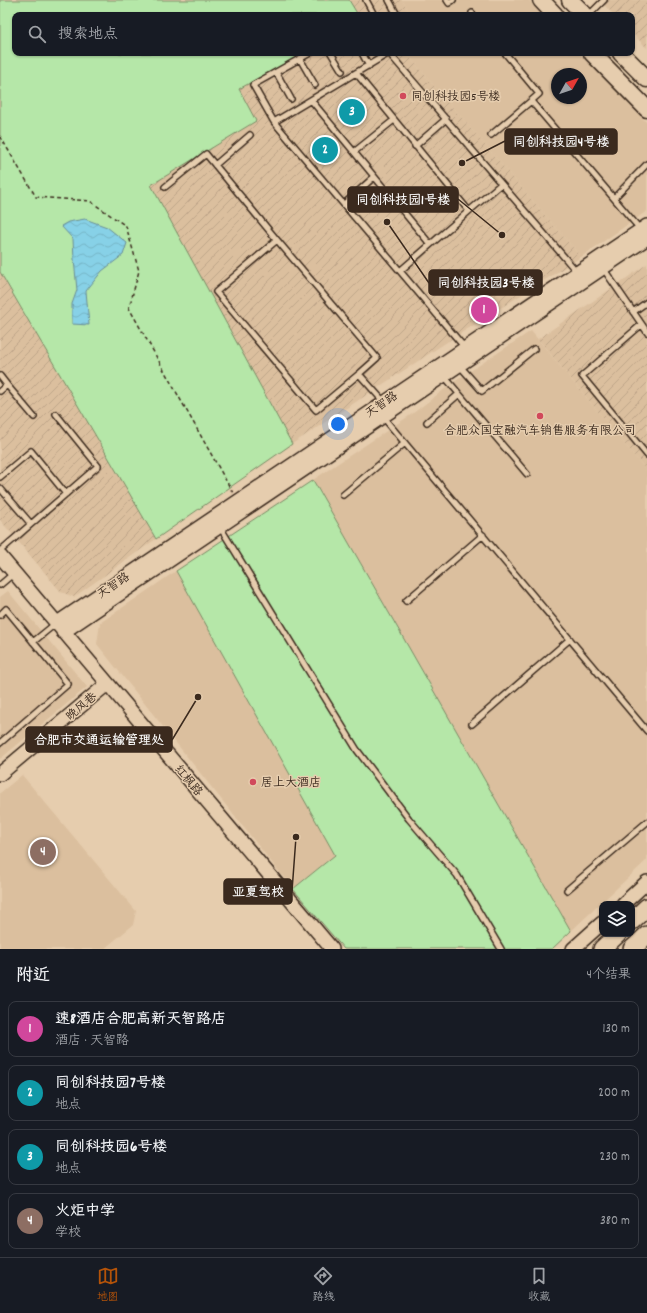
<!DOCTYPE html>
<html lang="zh">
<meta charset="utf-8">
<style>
:root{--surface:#171b24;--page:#20242c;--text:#f1f3f6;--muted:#9ea1a6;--line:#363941;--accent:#b45309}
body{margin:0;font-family:Dekko,"LXGW WenKai TC",sans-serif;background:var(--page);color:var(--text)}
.controls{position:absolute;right:12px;bottom:12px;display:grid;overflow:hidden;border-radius:8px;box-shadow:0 1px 3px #0004}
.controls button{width:36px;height:36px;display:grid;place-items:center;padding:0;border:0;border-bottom:1px solid var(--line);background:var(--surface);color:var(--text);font:20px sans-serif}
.compass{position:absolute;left:551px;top:68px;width:36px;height:36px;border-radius:50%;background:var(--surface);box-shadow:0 1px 3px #0004;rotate:50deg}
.you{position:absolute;left:338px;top:424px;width:14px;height:14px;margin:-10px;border:3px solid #fff;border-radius:50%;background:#1a73e8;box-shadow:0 0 0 6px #1a73e833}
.badge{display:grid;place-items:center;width:26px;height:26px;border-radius:50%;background:var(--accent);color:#fff;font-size:13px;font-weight:700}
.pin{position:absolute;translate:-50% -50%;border:2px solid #fff;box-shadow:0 1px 4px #0006}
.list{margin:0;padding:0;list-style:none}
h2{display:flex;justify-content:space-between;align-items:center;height:52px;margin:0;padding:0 16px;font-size:17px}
h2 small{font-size:13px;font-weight:400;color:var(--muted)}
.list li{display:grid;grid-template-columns:26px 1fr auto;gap:12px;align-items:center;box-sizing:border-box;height:56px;margin:0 8px 8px;padding:0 8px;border:1px solid var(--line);border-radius:8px}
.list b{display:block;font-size:15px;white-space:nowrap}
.list p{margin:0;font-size:13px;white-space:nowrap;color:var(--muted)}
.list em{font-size:13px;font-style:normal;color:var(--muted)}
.icon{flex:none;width:22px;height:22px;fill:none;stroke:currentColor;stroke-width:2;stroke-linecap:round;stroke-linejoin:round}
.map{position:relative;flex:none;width:647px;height:949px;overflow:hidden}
.search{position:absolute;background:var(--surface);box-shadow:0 1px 3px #0004;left:12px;right:12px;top:12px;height:44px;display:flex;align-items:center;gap:10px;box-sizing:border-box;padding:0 14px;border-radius:8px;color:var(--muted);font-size:15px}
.sheet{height:308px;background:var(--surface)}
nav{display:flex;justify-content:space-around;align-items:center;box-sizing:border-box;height:56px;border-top:1px solid var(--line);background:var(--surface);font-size:11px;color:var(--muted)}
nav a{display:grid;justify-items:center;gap:2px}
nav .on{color:var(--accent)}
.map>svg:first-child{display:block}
.built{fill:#dbbf9e;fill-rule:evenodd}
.industrial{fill:url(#industrial-furrows)}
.green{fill:#b5e7a8;stroke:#788863}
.water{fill:url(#water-waves);stroke:#698e97}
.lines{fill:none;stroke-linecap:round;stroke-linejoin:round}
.service-casing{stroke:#3b2a1e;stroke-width:8}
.tertiary-casing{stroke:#3b2a1e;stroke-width:16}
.primary-casing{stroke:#3b2a1e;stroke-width:19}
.trunk-casing{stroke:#3b2a1e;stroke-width:20}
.path{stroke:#3b2a1e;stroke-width:1.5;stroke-dasharray:4 3;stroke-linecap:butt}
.service{stroke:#e6cdae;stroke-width:5}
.tertiary{stroke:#e6cdae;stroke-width:13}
.primary{stroke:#e6cdae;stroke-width:16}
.trunk{stroke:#e6cdae;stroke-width:17}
.poi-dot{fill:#d1495b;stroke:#e6cdae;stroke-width:1.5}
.labels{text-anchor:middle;stroke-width:3;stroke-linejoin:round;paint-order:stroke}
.poi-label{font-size:12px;fill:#3b2a1e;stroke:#e6cdae;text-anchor:start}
.street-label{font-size:12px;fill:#3b2a1e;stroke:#e6cdae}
.leader{fill:none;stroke:#3b2a1e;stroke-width:1.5}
.callout-dot{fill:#3b2a1e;stroke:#e6cdae;stroke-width:1.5}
.callout{fill:#3b2a1e;stroke:#3b2a1e;stroke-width:1.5}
.callout-label{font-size:13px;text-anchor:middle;font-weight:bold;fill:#fff}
</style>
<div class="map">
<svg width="647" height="949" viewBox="0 0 647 949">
<defs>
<pattern id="industrial-furrows" width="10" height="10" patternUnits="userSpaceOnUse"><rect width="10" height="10" fill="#dbbf9e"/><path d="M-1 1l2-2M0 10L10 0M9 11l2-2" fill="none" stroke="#bda488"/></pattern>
<pattern id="water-waves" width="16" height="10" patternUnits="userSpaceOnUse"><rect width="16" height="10" fill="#87d1e7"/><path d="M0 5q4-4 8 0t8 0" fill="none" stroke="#75b4c6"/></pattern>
</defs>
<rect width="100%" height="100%" fill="#e6cdae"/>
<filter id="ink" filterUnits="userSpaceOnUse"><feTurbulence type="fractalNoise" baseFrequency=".025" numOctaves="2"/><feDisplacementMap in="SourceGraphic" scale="8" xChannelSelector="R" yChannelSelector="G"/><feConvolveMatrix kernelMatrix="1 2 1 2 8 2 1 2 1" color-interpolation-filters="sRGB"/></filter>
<g filter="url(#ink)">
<path class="built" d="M402,0H529L543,15H411Z
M406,53H579L647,123V211L581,257ZM557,74H581V98H557Z
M531,331L647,471V860L571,931L313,480L412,414L454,382Z
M176,571L335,855L293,889L97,644L100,623Z
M8,591L87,687L0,759V597Z
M22,775L136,911L133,925L104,949H0V793Z"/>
<path class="industrial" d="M349,0H402L411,15H358Z
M599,0H647V48L632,33V15H614Z
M304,53H406L581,257L447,342L292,444L151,185L256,121L239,89Z
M647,264V471L538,339Z
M0,272L156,539L74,597L61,592L0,520Z"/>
<path class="green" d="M0,0H349L358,15H15V53H304L239,89L256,121L151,185L292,444L156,539L0,272Z
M313,480L571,931L552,949H344L293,889L335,855L176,571Z"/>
<path class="water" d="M85,219L107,227L127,243L123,255L102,271L86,291L89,325L72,324V304L77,290L74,259L73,239L61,226L68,222Z"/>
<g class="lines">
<defs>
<path id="service" d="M366,0L374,15
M389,0L397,15
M447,0L449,3L453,0
M472,13L473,15
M589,15L604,0
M331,53L342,71
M362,53L369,66
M505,53L539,94L531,101L640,229
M300,59L315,85
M276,72L291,99
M356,73L469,211L400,271
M311,100L430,244
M274,122L253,85L310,53
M491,135L531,101
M415,146L446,119
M354,152L394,120
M215,165L250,135
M165,187L206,154L277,240
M614,198L647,164
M344,204L374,177
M469,211L501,184
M603,268L647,332
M633,312L647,302
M641,325L582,376L647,455
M465,348L274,122L389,53L577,272
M459,365L482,391L534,349
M359,374L377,358L277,240L216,292L316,410L359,374L384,402
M0,376L7,385L0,391
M444,376L527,474
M7,385L34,417
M383,417L647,731
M427,422L459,394
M0,477L31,451L66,494
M0,488L31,524
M343,495L405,443
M220,527L357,750L409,819L457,875L501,949
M0,551L98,466L56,414
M0,585L13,574
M406,601L483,535
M0,615L6,609L68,684L0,743
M33,642L55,624
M472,724L570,639
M567,890L647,822"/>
<path id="tertiary" d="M0,556L332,949
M56,624L647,226
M63,632L647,238
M0,774L107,684
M623,904L647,882
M573,949L602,923"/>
<path id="primary" d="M541,0L555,15
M570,0L585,15
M592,53L647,109
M621,53L647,79"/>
<path id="trunk" d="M632,921L647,907
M602,949L618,934
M632,949L647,935"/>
</defs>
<use href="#service" class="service-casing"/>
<use href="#tertiary" class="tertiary-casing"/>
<use href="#primary" class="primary-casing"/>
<use href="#trunk" class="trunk-casing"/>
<path class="path" d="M0,136L36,197L90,201L126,226L139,271L129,308L233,493"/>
<use href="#service" class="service"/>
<use href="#tertiary" class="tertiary"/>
<use href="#primary" class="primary"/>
<use href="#trunk" class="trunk"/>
</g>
</g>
<g class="poi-dot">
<circle cx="403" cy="96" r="4"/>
<circle cx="540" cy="416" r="4"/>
<circle cx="253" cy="782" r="4"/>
</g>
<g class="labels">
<g class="poi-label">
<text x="411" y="100">同创科技园5号楼</text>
<text x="540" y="434" text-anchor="middle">合肥众国宝融汽车销售服务有限公司</text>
<text x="261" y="786">居上大酒店</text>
</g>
<g class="street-label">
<text transform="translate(381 404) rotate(-34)" y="4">天智路</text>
<text transform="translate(113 585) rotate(-34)" y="4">天智路</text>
<text transform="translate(81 706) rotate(-40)" y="4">晚风巷</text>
<text transform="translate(189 780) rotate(50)" y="4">红枫路</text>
</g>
</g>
<path class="leader" d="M462 163L505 141M502 235L458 199M387 222L429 283M198 697L172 740M296 837L292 891"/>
<g class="callout-dot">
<circle cx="462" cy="163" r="4"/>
<circle cx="502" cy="235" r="4"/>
<circle cx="387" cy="222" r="4"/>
<circle cx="198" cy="697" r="4"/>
<circle cx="296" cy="837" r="4"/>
</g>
<g class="callout">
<rect x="505" y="129" width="112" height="25" rx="4"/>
<rect x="348" y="187" width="110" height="25" rx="4"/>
<rect x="429" y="270" width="113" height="25" rx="4"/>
<rect x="26" y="727" width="146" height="25" rx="4"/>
<rect x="224" y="879" width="68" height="25" rx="4"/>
</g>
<g class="callout-label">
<text x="561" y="146">同创科技园4号楼</text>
<text x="403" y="204">同创科技园1号楼</text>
<text x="486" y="287">同创科技园3号楼</text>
<text x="99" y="744">合肥市交通运输管理处</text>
<text x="258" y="896">亚夏驾校</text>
</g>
</svg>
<div class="controls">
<button><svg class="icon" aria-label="layers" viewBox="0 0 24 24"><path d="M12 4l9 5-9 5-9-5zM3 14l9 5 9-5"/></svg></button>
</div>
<svg class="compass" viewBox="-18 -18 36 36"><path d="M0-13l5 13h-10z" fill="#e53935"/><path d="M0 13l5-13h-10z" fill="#9ea1a6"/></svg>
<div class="you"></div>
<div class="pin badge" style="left:484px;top:310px;background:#d1479c">1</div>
<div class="pin badge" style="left:325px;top:150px;background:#0f9aa8">2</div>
<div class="pin badge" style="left:352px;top:112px;background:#0f9aa8">3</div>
<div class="pin badge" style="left:43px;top:852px;background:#8d6e63">4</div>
<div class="search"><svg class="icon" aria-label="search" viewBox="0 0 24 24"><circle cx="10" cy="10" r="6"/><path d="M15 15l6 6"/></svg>搜索地点</div>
</div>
<section class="sheet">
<h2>附近<small>4个结果</small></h2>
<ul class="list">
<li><span class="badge" style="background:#d1479c">1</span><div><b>速8酒店合肥高新天智路店</b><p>酒店 · 天智路</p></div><em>130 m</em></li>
<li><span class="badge" style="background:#0f9aa8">2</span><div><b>同创科技园7号楼</b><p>地点</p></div><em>200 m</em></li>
<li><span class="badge" style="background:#0f9aa8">3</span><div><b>同创科技园6号楼</b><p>地点</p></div><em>230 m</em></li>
<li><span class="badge" style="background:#8d6e63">4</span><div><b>火炬中学</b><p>学校</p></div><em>380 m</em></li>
</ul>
</section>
<nav>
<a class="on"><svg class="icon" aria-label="map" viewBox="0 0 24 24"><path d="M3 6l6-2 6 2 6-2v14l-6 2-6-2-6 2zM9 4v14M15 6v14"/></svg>地图</a>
<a><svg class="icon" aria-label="directions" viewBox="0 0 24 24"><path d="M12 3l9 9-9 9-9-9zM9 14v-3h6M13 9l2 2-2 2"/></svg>路线</a>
<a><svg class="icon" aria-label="saved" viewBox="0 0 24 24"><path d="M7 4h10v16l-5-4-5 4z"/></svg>收藏</a>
</nav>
